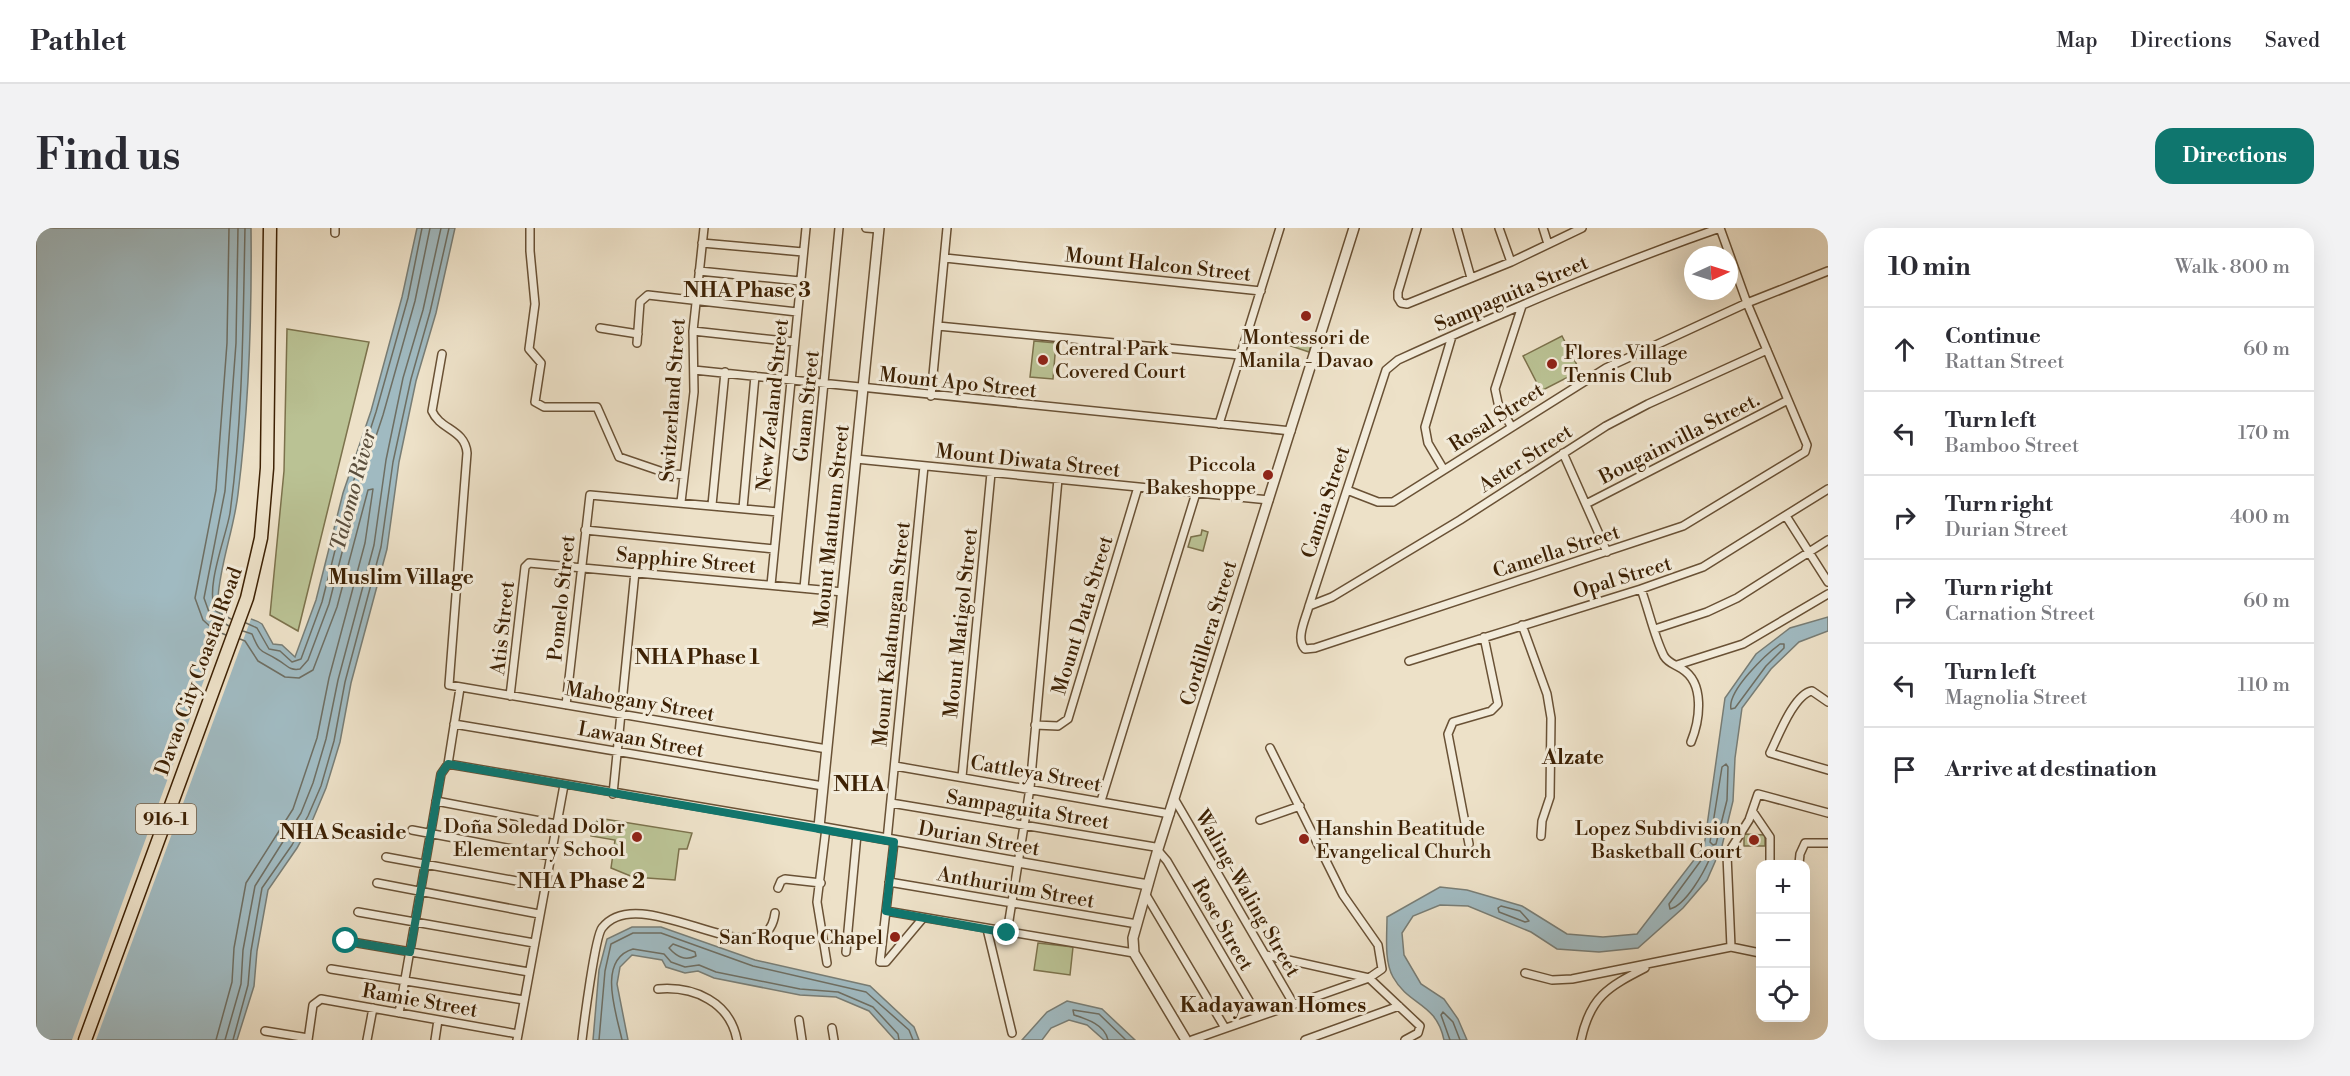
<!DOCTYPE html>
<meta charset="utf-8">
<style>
:root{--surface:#fff;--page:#f2f2f3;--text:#2b2b33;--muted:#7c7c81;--line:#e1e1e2;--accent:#0f766e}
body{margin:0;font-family:"Libre Bodoni",serif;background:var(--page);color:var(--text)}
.controls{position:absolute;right:18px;bottom:18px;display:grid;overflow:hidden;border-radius:12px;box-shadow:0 6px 24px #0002}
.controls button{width:54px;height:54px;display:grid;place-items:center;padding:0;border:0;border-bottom:2px solid var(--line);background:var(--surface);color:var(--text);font:30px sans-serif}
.compass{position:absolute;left:1648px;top:18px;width:54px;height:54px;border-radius:50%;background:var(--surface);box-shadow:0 6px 24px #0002;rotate:86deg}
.stop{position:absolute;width:18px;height:18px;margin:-14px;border:4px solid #0f766e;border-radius:50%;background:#fff}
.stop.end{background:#0f766e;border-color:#fff;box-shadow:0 2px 6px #0008}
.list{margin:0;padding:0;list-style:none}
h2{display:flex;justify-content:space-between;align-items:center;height:78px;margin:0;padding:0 24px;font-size:26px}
h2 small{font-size:20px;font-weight:400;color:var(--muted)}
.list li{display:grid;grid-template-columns:39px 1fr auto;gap:18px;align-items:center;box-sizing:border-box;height:84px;padding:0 24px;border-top:2px solid var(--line)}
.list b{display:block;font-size:22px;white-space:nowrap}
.list p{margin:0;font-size:20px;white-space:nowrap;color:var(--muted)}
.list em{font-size:20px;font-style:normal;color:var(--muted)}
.icon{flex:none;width:33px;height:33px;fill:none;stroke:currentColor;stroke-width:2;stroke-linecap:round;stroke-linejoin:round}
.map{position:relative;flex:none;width:1792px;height:812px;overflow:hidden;border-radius:18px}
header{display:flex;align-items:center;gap:36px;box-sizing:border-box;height:84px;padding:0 30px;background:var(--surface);border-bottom:2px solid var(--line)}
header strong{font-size:28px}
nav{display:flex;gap:33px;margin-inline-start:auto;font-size:21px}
.intro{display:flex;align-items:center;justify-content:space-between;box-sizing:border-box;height:144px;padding:0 36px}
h1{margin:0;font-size:42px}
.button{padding:15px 27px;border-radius:18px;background:var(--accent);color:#fff;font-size:21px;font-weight:700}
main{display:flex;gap:36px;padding:0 36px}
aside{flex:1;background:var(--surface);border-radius:18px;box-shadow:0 6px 24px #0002}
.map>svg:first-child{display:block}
.green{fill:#bac294;stroke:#7c724c;stroke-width:1.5}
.water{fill:#a0bac1;stroke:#787d75;stroke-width:1.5}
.pier{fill:#ede1c8}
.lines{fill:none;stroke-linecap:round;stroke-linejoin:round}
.shore{stroke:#6e6e62;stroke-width:1.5}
.minor-casing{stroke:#695135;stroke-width:10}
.tertiary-casing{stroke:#695135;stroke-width:12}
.primary-casing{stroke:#3d2104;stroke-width:15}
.minor{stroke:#f3ecdb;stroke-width:7}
.tertiary{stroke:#f3ecdb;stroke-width:9}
.primary{stroke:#ede1c8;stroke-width:12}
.route{stroke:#0f766e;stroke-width:8}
.poi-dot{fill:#8f2418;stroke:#f3ecdb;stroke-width:2}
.labels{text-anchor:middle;stroke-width:6;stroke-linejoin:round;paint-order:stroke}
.shield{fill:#f3ecdb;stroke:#745e44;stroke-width:1.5}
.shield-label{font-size:18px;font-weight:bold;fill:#3d2104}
.street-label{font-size:20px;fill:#3d2104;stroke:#f3ecdb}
.poi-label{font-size:20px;fill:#3d2104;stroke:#f3ecdb;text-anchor:end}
.neighbourhood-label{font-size:21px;font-weight:bold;fill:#3d2104;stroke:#f3ecdb}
.water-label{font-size:21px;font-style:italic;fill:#5b4f3d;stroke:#f3ecdb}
.quarter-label{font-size:22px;font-weight:bold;fill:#3d2104;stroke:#f3ecdb}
</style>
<header>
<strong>Pathlet</strong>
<nav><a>Map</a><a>Directions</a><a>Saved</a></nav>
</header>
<div class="intro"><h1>Find us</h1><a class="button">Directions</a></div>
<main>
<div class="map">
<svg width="1792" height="812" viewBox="0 0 1792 812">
<rect width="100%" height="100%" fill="#ede1c8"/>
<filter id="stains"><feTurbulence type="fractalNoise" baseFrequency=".00333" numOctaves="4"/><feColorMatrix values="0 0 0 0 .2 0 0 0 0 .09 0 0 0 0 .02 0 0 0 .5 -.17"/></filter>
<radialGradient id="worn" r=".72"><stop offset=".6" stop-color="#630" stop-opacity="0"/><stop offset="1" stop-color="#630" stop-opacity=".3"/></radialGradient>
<path class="green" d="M251,101L333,114L262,403L234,387L248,243Z
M1250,103L1277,112L1273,124L1246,115Z
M1526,108L1544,143L1505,163L1487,128Z
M998,113L1020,115L1017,151L994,149Z
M1166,302L1172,304L1167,323L1152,319L1155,309L1165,307Z
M562,590L656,605L651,621H643L639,652L597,649L575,640L579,612L555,608L557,594H561Z
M1708,606L1729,607V618H1708Z
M1002,715L1037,719L1034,747L998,742Z"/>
<path class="water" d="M0,0H215C216,88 213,178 202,266C198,301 184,336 182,370C186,390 212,386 226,396L237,416L246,417L259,429L280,372L307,265L335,183L366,69L381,0H419L400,85L380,153L363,234L351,321L315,455L304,514L290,560L277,591L261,620L232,662L221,723L218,758L201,812H0Z
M1792,389V403L1763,414L1735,441L1706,480L1699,530L1697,573L1686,618L1671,652L1647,680L1602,720L1563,724L1521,721L1495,704L1432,678L1404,677L1377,688L1366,705L1368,727L1385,756L1408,771L1422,791L1431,812H1408C1400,774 1373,778 1357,749C1348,733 1351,708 1351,689L1404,659L1431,662L1486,678L1531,706L1567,709L1601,706L1668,619L1689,470L1720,426L1754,400Z
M596,699H625L719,732L834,758L878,799L883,812H859L833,783L800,769L764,767L678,750L662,743L649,745L630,739L626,732L596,727L584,739L581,756L592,812H557L563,742L571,711Z
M1031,773L1066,781L1099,812H1068L1051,797L1033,792L1015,800L1006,812H986L1011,784Z"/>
<path class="pier" d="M194,381L216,388L60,812H36Z"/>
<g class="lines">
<path class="shore" d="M195,391L180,383C168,362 190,309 194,285C207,190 207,95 209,0
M210,395L221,400L233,421L244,423L256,434L265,431L286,374L313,267L340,184L372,70L386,0
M193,398L174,387L168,370L189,263L200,115L202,0
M207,403L216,406C225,428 225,421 242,432C251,437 253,443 264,441L272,432L293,376L320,269L347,187L379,73L394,0
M190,407L178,402L167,392L159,370L180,262L191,115L193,0
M1744,416H1748V420L1730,438L1699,480L1695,481C1691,463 1730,426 1744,416Z
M1690,536L1692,539L1691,572L1680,616L1677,617L1674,614L1686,539Z
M1669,627L1674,630C1668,644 1650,677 1634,681L1633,676Z
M1465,678L1484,683L1493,693L1489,694L1463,684L1462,680Z
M637,716L659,724L660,728C649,733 641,729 633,720Z
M180,812L196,754L198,720L210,655L257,581L281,510L293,450L329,315L337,261L332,262L301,379L277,442L263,450L249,449L222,433L209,413L204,411
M189,812L205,756L207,722L219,658L265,585L277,555L290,511L302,452L338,317L350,232L367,150L387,82L405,0
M197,812L212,757L215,723L226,660L256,617L272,588L285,558L298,513L309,454L345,319L357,234L375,151L394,84L413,0
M563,812L569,743L575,716L597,705H625L717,738L830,764L873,802L877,812
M586,812C581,787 560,732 597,721L628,726L635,734L649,739L663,737L680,744L764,761L802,764L837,779L862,806L863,812
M1072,812C1069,797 1051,791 1038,787L1037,782L1063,786L1090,812
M1414,812L1405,787L1407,784L1417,794L1424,812"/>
<defs>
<path id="minor" d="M299,0V5
M494,0V23L499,76L493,121L505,135L499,174L508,179H561L583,229L630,245L648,247
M830,0L843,1
M1381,0L1362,64V70L1365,75L1371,76L1475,34L1546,0
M1421,0L1435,50
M1463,0L1475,34
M1507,0L1512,16
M1684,0L1711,75L1771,217L1769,224L1647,298L1279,420L1269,421C1259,411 1270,390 1273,378L1350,142L1362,132C1468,84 1574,38 1684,0Z
M666,15L767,24
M909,30L1225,63
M663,43L764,53
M902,98L1204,127
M564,100L602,106
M657,103L758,114
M601,115L604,74L612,67L761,84
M406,126L396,183C404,202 429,201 431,225L413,457L791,521
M658,142L1255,203
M895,168L911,0
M1183,196L1244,0
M1475,198L1462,175L1459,161L1486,78
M1527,225L1571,324
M820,231L1233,272
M1408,242L1392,215L1389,199L1416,108
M1311,262L1342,274H1357L1570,140L1711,75L1792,43
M645,274L658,164L657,103L668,0
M1550,276L1752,172
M676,277L689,144
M707,280L719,148
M1750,288L1792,354
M549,302L738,321
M735,357L770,0
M768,360L803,0
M1605,361C1613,383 1618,408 1628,428C1633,436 1639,436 1646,441C1669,455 1664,492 1655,514
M1273,378L1296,369L1424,292L1570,198L1612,176L1731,122
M1486,397L1511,466L1515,490L1514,569L1506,593L1505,608
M1619,401L1671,384L1701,370L1792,312
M1373,433L1605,361L1667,339L1792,261
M1641,437L1707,416L1792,366
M474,468L489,339L493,335L807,364
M1792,474L1776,463C1758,466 1742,509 1734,525L1792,542
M530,477L554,267L742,284
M418,496L787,558
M999,497L1022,498L1032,491L1102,259
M412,536L783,599
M859,538L1134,586
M926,549L955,245
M577,566L599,344
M1139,572L1257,775
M400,573L520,596
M1065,573L1160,265
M855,575L1119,619L1131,633L1222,788
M1717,584L1734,609V636
M1224,592L1264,578
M790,600L781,674L791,735
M376,602L514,628
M851,612L888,238
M858,614L844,734H850L887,690
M1433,616L1412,506L1417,494L1455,483L1462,476L1448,409
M350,629L508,658
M1763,636L1764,626L1769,615H1792
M853,654L1101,696
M341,655L503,686
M742,660L745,653L749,651L785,655
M1110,667L1189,800
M850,683L1098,725
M322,684L498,715
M951,701L976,805
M971,705L994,560L1022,251
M310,713L493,744
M1695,719L1724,725
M810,724L821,606
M1230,727L1333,750L1384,798L1382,805L1369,812
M295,741L488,772
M1489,745L1516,752L1536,751L1695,719L1691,627L1713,592L1722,566L1792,585
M622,761C658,758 694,774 701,812
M363,785L405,546L412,536L424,460
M763,792L766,812
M796,800L798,812
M229,803L272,810
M272,812L277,777L285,771L482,806
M331,812L337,780
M399,812L402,792
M481,812L528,557
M546,812C548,795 559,709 566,700C605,649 730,756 739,685
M1156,812L1333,750L1346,741L1342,717L1307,667L1234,520
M1269,812L1363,778
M1545,812C1554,769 1572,759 1609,740"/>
<path id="tertiary" d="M843,0L783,599L1112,657
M1150,812L1098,725L1097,710L1122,621L1318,0"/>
<path id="primary" d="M49,812L211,370L225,310L231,240L234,0"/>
</defs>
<use href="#minor" class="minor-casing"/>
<use href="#tertiary" class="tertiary-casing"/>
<use href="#primary" class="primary-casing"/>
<use href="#minor" class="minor"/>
<use href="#tertiary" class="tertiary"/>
<use href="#primary" class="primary"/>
</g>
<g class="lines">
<path class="route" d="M310,713L374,724L405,546L412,536L858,614L850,683L971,705"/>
</g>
<g class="poi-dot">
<circle cx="1270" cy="88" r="6"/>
<circle cx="1007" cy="132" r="6"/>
<circle cx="1516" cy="136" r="6"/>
<circle cx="1232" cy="247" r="6"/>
<circle cx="601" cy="609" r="6"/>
<circle cx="1268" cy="611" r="6"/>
<circle cx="1718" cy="612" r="6"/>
<circle cx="859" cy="709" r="6"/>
</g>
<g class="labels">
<rect class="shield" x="100" y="576" width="60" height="30" rx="4.5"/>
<g class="shield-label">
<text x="130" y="597">916-1</text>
</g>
<g class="street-label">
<text transform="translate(1122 36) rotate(6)" y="7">Mount Halcon Street</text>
<text transform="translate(1475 65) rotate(-23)" y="7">Sampaguita Street</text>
<text transform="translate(922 154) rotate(6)" y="7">Mount Apo Street</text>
<text transform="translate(636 172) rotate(-86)" y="7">Switzerland Street</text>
<text transform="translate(736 177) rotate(-84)" y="7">New Zealand Street</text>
<text transform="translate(770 178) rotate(-84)" y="7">Guam Street</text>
<text transform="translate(1460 189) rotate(-33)" y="7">Rosal Street</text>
<text transform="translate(1643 210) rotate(-27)" y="7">Bougainvilla Street.</text>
<text transform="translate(1489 230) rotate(-33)" y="7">Aster Street</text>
<text transform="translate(992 232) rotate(6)" y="7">Mount Diwata Street</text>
<text transform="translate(1289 274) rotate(-72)" y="7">Camia Street</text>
<text transform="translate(795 298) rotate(-84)" y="7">Mount Matutum Street</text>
<text transform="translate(1520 323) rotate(-18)" y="7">Camella Street</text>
<text transform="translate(650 332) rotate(5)" y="7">Sapphire Street</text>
<text transform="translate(1586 349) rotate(-17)" y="7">Opal Street</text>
<text transform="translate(525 370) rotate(-84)" y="7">Pomelo Street</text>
<text transform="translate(1046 387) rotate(-73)" y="7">Mount Data Street</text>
<text transform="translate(924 395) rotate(-84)" y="7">Mount Matigol Street</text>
<text transform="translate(466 400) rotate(-84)" y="7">Atis Street</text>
<text transform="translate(1172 405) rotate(-73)" y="7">Cordillera Street</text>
<text transform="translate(855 406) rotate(-84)" y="7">Mount Kalatungan Street</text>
<text transform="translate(162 443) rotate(-70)" y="7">Davao City Coastal Road</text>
<text transform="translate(604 473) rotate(10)" y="7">Mahogany Street</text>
<text transform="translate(605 511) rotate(10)" y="7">Lawaan Street</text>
<text transform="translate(1000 545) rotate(10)" y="7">Cattleya Street</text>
<text transform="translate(992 581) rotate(9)" y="7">Sampaguita Street</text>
<text transform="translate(943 610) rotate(10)" y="7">Durian Street</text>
<text transform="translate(980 659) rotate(10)" y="7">Anthurium Street</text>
<text transform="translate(1212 665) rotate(60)" y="7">Waling-Waling Street</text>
<text transform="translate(1187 696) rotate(60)" y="7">Rose Street</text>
<text transform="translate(384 772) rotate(10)" y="7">Ramie Street</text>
</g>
<g class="poi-label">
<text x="1270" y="116" text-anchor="middle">Montessori de<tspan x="1270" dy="23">Manila - Davao</tspan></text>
<text x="1019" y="127" text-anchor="start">Central Park<tspan x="1019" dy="23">Covered Court</tspan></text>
<text x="1528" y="131" text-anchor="start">Flores Village<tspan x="1528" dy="23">Tennis Club</tspan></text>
<text x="1220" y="243">Piccola<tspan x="1220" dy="23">Bakeshoppe</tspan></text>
<text x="589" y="605">Doña Soledad Dolor<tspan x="589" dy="23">Elementary School</tspan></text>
<text x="1280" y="607" text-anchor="start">Hanshin Beatitude<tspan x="1280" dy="23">Evangelical Church</tspan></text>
<text x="1706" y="607">Lopez Subdivision<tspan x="1706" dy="23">Basketball Court</tspan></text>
<text x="847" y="716">San Roque Chapel</text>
</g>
<g class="neighbourhood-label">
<text x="711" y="69">NHA Phase 3</text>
<text x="365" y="356">Muslim Village</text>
<text x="661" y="436">NHA Phase 1</text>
<text x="1537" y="536">Alzate</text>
<text x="307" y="611">NHA Seaside</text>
<text x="545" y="660">NHA Phase 2</text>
<text x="1237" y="784">Kadayawan Homes</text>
</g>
<g class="water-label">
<text transform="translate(317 262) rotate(-75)" y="7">Talomo River</text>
</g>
<g class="quarter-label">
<text x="823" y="563">NHA</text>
</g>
</g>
<rect width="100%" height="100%" filter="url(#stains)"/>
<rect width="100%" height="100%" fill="url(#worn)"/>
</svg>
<div class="controls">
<button>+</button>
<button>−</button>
<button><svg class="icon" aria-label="locate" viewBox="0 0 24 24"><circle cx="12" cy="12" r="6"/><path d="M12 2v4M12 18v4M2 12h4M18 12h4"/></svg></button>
</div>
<svg class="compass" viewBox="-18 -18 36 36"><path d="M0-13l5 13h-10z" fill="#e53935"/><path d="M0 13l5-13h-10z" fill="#7c7c81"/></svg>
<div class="stop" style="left:310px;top:713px"></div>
<div class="stop end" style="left:971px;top:705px"></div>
</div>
<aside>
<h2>10 min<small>Walk · 800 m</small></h2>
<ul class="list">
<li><svg class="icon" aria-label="ahead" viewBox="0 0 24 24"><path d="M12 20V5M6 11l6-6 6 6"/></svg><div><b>Continue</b><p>Rattan Street</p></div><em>60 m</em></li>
<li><svg class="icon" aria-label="left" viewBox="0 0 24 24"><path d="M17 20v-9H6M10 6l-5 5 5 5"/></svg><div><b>Turn left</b><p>Bamboo Street</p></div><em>170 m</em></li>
<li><svg class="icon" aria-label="right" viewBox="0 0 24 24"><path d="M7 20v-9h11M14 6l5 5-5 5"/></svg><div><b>Turn right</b><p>Durian Street</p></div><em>400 m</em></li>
<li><svg class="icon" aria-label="right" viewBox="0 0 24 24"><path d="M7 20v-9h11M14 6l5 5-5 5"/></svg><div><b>Turn right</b><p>Carnation Street</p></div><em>60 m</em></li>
<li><svg class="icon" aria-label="left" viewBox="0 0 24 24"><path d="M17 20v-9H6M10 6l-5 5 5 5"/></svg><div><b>Turn left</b><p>Magnolia Street</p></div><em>110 m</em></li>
<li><svg class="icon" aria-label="arrive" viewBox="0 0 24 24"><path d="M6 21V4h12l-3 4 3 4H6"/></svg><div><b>Arrive at destination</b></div></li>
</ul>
</aside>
</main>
